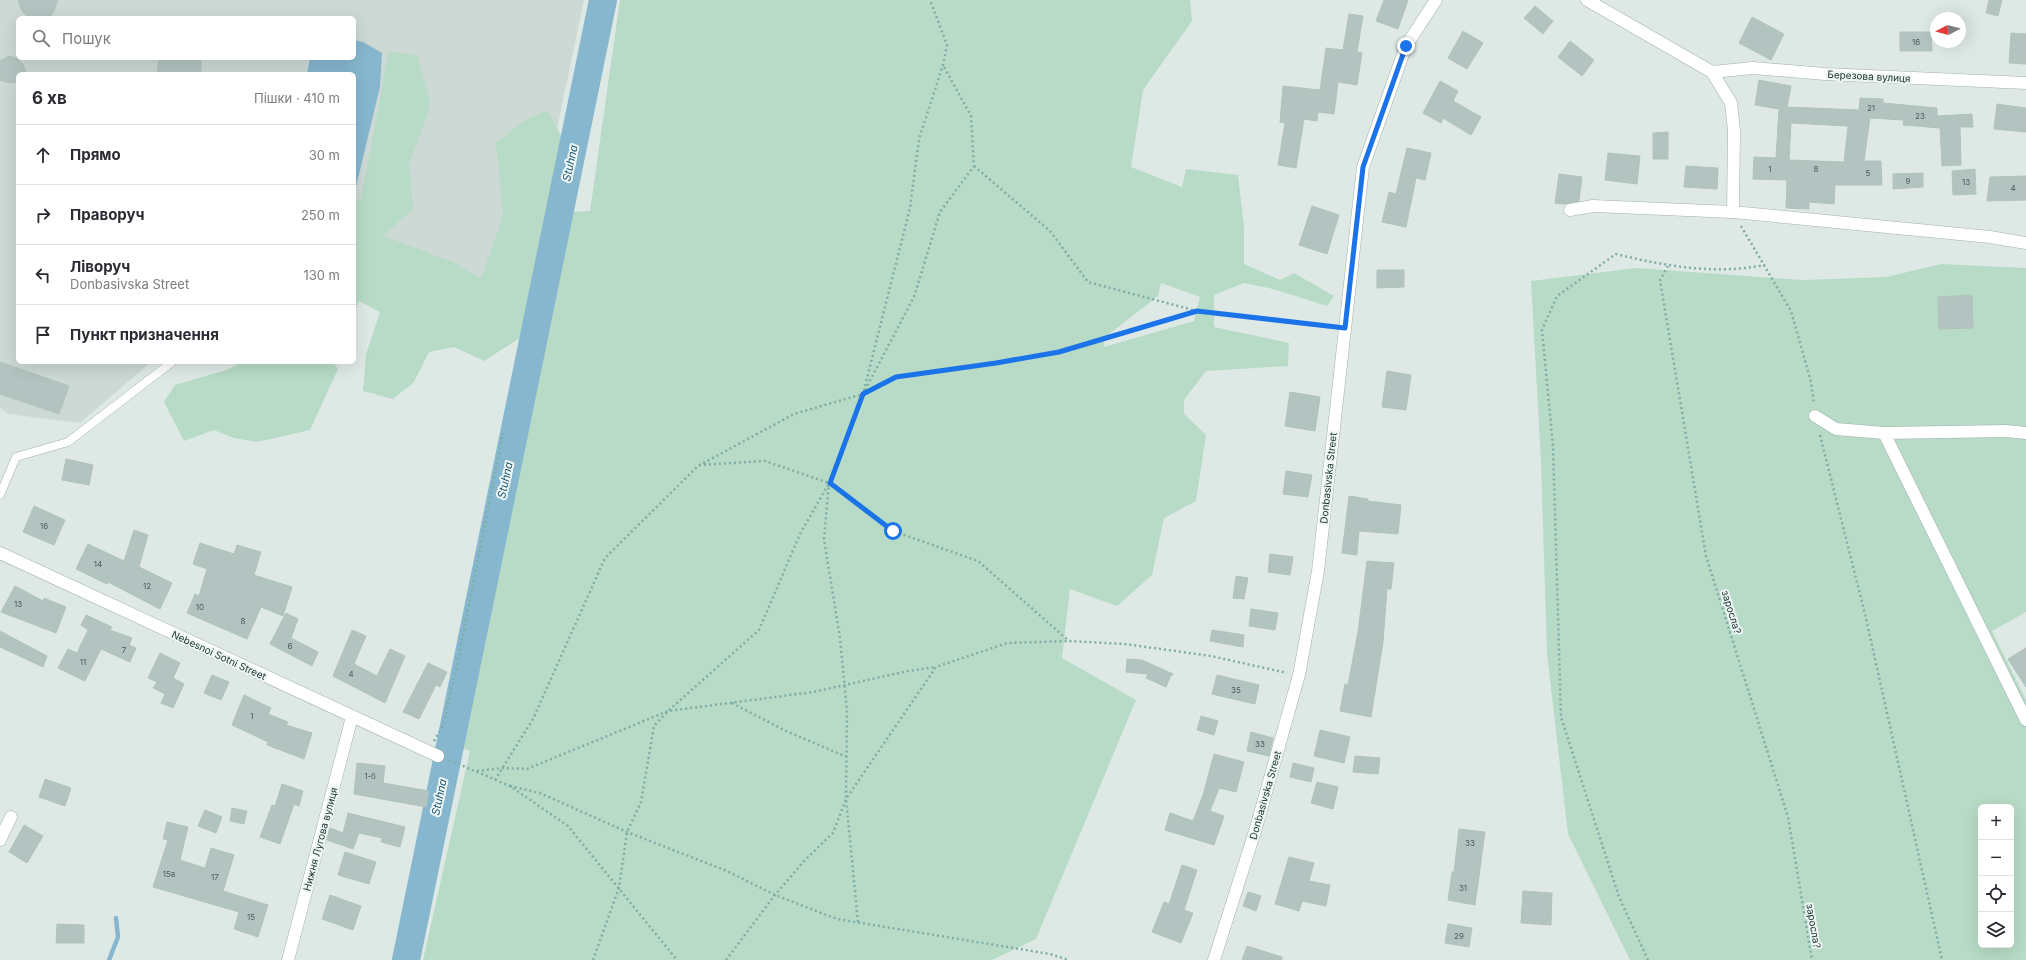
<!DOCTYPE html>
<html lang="uk">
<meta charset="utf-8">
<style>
:root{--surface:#fff;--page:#f2f2f3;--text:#2b2b33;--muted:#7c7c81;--line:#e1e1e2}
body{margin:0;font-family:Inter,sans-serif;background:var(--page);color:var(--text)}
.controls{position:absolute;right:12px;bottom:12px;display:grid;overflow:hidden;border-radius:6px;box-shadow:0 4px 16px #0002}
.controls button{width:36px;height:36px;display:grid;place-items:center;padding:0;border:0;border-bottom:1px solid var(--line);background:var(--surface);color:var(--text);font:20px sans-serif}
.compass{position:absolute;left:1930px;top:12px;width:36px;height:36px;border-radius:50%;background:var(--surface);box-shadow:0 4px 16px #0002;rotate:263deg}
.stop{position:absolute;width:12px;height:12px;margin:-9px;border:3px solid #1a73e8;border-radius:50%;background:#fff}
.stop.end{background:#1a73e8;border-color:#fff;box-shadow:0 1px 4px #0008}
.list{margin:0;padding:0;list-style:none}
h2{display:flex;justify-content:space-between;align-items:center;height:52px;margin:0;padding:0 16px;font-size:17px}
h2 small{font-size:13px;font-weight:400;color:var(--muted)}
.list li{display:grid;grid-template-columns:26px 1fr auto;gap:12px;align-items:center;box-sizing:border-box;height:60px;padding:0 16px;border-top:1px solid var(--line)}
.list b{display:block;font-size:15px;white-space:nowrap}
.list p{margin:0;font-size:13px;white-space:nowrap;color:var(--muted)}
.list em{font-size:13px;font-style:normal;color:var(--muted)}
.icon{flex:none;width:22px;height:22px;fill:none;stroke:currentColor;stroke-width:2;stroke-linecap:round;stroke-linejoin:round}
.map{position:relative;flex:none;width:2026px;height:960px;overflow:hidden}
.search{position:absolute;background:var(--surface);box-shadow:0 4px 16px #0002;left:16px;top:16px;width:340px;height:44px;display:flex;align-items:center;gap:10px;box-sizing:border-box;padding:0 14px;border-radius:6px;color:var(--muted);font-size:15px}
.panel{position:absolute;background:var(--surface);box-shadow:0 4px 16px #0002;left:16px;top:72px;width:340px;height:292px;border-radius:6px}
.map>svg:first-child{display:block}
.built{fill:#ccd9d5;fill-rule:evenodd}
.green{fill:#b7dbc6;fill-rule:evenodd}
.water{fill:#86b7cf}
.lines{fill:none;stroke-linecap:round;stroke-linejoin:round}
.stream{stroke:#86b7cf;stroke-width:4.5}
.river{stroke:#86b7cf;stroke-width:28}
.building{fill:#b3c4c0;stroke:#b1c3be;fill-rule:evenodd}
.lane-casing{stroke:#a1b1ae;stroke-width:9}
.street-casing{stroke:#a1b1ae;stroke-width:13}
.path{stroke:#7fada6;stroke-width:2.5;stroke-dasharray:2 3;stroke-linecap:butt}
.lane{stroke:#fff;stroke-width:8}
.street{stroke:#fff;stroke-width:12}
.route{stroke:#1a73e8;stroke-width:5}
.labels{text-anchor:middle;stroke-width:4;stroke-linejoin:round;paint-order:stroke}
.number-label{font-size:8px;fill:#455c58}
.street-label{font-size:10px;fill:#203936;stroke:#eef6f4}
.water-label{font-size:11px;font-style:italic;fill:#1b5673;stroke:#eef6f4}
</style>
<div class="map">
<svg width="2026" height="960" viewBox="0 0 2026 960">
<rect width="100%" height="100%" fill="#dee9e6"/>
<path class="built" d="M0,0H584L519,311L354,245V74H18V362H151L80,423L8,414L0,408ZM18,18H354V58H18Z"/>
<path class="green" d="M620,0H1190L1192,21L1143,90L1131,167L1182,187L1186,169L1238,175L1244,227V264L1280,280L1294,273L1334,296L1327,306L1273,289L1244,283L1214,295V327L1289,343L1288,366L1206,371L1184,400V414L1206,435L1196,501L1164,518L1152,575L1117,606L1070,589L1062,658L1136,700L1036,939L992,960H423L470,751L456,745L503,549L570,212L590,211ZM1161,283L1200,297L1194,321L1104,347V338L1158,296Z
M389,51L417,56L431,104L409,164L413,209L383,236L453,262L481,279L503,215L496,143L521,123L547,110L565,143L523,336L484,361L454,347L429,352L414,382L393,399L363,391L366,354L380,312L359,301L354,312V202L361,198Z
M1942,264L2026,268V612L1992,631L2026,700V960H1630L1568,834L1547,654L1541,462L1531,281L1637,268L1802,280L1886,277ZM1981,807H2011V945H1981Z
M242,362H333L338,369L310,430L257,442L234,438L214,430L184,441L164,402L175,385L226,370Z"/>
<path class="water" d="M354,40L363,42L382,53L380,87L354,195V74H307L310,58H354Z"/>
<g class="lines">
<path class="stream" d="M109,960L118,937L116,918"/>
<path class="river" d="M406,960L603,0"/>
</g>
<path class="building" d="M18,0H58L53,13L48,18H30L22,11Z
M1384,0H1408L1398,29L1376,21Z
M1989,0H2002L1998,16L1986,13Z
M1535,6L1553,21L1543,34L1524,18Z
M1349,14L1363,16L1357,52L1362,53L1357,85L1338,82L1334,114L1318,112L1317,121L1304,119L1296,168L1278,165L1285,123L1280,122L1283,86L1320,90L1326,48L1343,50Z
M1752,17L1784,34L1771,60L1739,43Z
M1463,31L1483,43L1467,69L1448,58Z
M1900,32H1931L1932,51H1900Z
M2011,33L2026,34V64L2009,63Z
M1570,41L1594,60L1582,76L1558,57Z
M9,56L17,58L23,64L26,74H18V82L10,83L0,80V61Z
M159,58H201V74H157Z
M1759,80L1791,86L1787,107L1859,110L1860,98L1883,99V103L1937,108V116L1972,114L1973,127H1960L1961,165L1942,166L1940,128L1903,125L1904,120L1870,118L1864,161H1881L1882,185H1835L1834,204L1809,202V209L1786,208L1787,180L1753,179L1754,157L1776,158L1779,109L1755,105ZM1791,123L1848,126L1844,162L1789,160Z
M1440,81L1458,91L1453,101L1481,117L1471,135L1443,118L1441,123L1423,113Z
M1997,104L2026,108V132L1994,129Z
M1668,132V159H1653V133Z
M1407,148L1431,153L1425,180L1416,178L1406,227L1382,222L1389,192L1396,194Z
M1608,153L1640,156L1637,184L1605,180Z
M1686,166L1718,168L1717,189L1684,187Z
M1975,169L1976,194L1953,195L1952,171Z
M1923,173V187L1893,189V174Z
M1559,174L1582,177L1579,201L1565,204L1555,203Z
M2026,176V200L1987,201L1990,177Z
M1312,206L1339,215L1327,254L1299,245Z
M1377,270H1404V287L1377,288Z
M1972,295L1973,328L1939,329L1938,297Z
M0,362L69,386L59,414L0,394Z
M1387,371L1411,375L1406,410L1382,407Z
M1290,392L1320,397L1315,431L1285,426Z
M66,459L93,465L89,485L62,480Z
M1286,471L1312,475L1308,497L1283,494Z
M1349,496L1368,499V501L1401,505L1398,534L1359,531L1357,555L1342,553Z
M34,506L65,520L54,545L23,532Z
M134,530L148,535L139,567L172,583L160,609L108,582L107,584L76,569L88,544L124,561Z
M200,543L234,554L237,545L261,552L254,575L292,587L283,616L261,607L247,639L187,613L195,594L199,596L207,569L193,564Z
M1270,554L1293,557L1290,575L1268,572Z
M1367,561L1394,563L1391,589H1387L1383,642L1371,717L1340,711L1345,684L1348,685L1358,632Z
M1236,576L1248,578L1244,599L1233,598Z
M15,586L43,601L44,598L66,607L56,633L1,612Z
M1251,609L1278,613L1275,630L1249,626Z
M286,613L298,619L291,638L318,652L312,666L270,644Z
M86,615L112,627L110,630L132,638L129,645L136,648L130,662L101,649L85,681L58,668L68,649L77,653L88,630L81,625Z
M352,630L366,636L354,664L377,676L390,649L405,656L385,703L333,676Z
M1212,630L1244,635L1243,647L1210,641Z
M0,631L47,656L43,667L0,647Z
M2026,648V687L2008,659Z
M160,653L180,663L173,678L184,684L173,708L161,703L165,694L153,688L157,682L148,678Z
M1127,659L1142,660L1173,674V675H1171L1166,687L1146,678L1148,674L1126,672Z
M428,663L447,672L440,687L436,685L419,719L403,712Z
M212,675L229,682L221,700L204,693Z
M1217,675L1259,685L1255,704L1212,694Z
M244,695L271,708L268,714L288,722L286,725L312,733L304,759L267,745L268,742L232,725Z
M1201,716L1218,721L1214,735L1197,730Z
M1320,730L1350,737L1344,763L1314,756Z
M1251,732L1273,738L1269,756L1247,751Z
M1214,754L1244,762L1236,792L1219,788L1210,811L1224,816L1214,845L1165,830L1170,813L1193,821L1203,795Z
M1355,756L1380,758L1378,774L1353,772Z
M357,763L385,766L383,783L429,791L426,807L354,794Z
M1293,763L1314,768L1311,782L1290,777Z
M45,779L71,788L65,806L39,797Z
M1317,782L1338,787L1333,809L1311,803Z
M282,784L303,791L299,806L294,804L280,844L260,837L272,805L275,806Z
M232,808L247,811L244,824L230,821Z
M205,810L222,817L216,833L198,826Z
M348,813L405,827L400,847L381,842L382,838L359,833L353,849L327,840L330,828L343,833Z
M167,822L188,827L180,860L205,868L211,848L234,855L223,891L268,905L258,937L234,929L239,912L153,887L168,840L163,839Z
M24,825L43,836L27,863L9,852Z
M1459,829L1485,832L1475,905L1448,900L1452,872H1454Z
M345,852L376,862L369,884L338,875Z
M1289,857L1314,863L1309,881L1330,885L1326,906L1302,901L1299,911L1275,904Z
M1182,865L1197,870L1184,910L1193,913L1181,943L1152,932L1164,902L1169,904Z
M1523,891L1552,893L1551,925L1521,923Z
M1248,892L1261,896L1256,911L1243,906Z
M330,895L361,906L353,930L322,919Z
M57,924L84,925V943H56Z
M1448,924L1472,928L1469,947L1445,943Z
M1247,946L1282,957V960H1242Z"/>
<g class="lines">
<defs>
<path id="lane" d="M0,495L16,457L68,442L172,362"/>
<path id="street" d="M1587,0L1712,72L1753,68L1825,74L2026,83
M1712,72L1731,103L1734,130L1733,212
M1570,210L1593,206L1733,212L1990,237L2026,243
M1815,416L1836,429L1884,433L2026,720
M1884,433L2006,431L2026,433
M0,553L438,756
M0,840L11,817
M288,960L352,717
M1214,960L1256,828L1299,675L1318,571L1363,167L1406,46L1436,0"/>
</defs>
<use href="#lane" class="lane-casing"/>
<use href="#street" class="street-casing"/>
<path class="path" d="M974,166L1050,231L1088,282L1197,311L1333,327
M1741,226L1791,311L1811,382L1814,404
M1668,266L1660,280L1706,556L1788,817L1812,960
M865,390L914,297L940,212L974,166L971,116L943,65
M1820,435L1865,614L1942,960
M699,465L765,461L829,483L893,531L978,561L1069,641
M732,703L786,731L847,757
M434,741L443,726L457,665L503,433
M449,760L510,786L568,826L677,960
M477,771L502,768L527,769L668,711L813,692L908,671L936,667
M495,780L533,719L605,558L698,466L794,414L863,394L896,377L996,363L1059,352L1197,311
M510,786L540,793L627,832L727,871L775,895L837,919L1050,954L1069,960
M858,922L846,799L847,711L840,638L824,539L829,483L863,394L910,208L919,139L943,65L947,45L930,0
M593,960L619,888L627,832L641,802L654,726L668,711L759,630L800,534L828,485
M726,960L775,895L805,860L833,833L846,799L936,667L1007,643L1069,641L1125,644L1211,656L1287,673
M1648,960L1619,897L1561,717L1553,446L1542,330L1557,296L1616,254C1665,266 1714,275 1765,265"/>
<use href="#lane" class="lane"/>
<use href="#street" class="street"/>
</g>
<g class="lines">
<path class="route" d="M893,531L830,483L863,394L896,377L996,363L1059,352L1197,311L1345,328L1363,167L1406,46"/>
</g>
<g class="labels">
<g class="number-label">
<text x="1916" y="45">16</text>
<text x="1871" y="111">21</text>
<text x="1920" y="119">23</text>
<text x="1770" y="172">1</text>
<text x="1816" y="172">8</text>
<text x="1868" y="176">5</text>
<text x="1908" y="184">9</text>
<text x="1966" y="185">13</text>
<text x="2013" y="191">4</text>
<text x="44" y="529">16</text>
<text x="98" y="567">14</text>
<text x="147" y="589">12</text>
<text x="18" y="607">13</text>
<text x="200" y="610">10</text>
<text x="243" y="624">8</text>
<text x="290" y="649">6</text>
<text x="124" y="653">7</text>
<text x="83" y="665">11</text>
<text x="351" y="677">4</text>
<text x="1236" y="693">35</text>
<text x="252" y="719">1</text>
<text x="1260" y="747">33</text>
<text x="370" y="779">1-б</text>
<text x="1470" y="846">33</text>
<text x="169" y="877">15а</text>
<text x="215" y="880">17</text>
<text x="1463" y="891">31</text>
<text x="251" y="920">15</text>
<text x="1459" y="939">29</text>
</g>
<g class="street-label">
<text transform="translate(1869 76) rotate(3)" y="4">Березова вулиця</text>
<text transform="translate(1328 478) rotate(-84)" y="4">Donbasivska Street</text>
<text transform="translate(1732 612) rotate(73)" y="4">заросла?</text>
<text transform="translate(219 655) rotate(25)" y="4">Nebesnoi Sotni Street</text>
<text transform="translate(1265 795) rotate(-74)" y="4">Donbasivska Street</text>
<text transform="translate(320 839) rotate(-75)" y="4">Нижня Лугова вулиця</text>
<text transform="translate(1814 926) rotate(80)" y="4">заросла?</text>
</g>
<g class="water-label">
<text transform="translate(570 163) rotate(-78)" y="4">Stuhna</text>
<text transform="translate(505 480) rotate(-78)" y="4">Stuhna</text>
<text transform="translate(439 797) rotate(-78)" y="4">Stuhna</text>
</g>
</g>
</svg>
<div class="controls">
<button>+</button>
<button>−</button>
<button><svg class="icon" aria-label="locate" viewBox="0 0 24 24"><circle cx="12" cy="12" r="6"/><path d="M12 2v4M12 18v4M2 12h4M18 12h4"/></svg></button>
<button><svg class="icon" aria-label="layers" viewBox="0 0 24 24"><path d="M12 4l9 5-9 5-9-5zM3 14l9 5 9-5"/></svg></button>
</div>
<svg class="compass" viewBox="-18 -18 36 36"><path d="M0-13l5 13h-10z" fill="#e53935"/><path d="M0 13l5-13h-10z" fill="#7c7c81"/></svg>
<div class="stop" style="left:893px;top:531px"></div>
<div class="stop end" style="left:1406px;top:46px"></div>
<div class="search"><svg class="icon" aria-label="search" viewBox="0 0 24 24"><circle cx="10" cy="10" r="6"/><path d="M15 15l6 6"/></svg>Пошук</div>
<section class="panel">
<h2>6 хв<small>Пішки · 410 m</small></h2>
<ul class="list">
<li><svg class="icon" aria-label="ahead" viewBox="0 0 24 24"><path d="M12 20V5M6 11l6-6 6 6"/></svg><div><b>Прямо</b></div><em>30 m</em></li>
<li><svg class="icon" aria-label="right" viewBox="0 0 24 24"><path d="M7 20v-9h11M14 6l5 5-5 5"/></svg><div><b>Праворуч</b></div><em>250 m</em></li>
<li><svg class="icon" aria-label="left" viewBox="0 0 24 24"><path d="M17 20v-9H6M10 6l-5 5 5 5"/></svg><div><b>Ліворуч</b><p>Donbasivska Street</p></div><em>130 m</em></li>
<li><svg class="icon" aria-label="arrive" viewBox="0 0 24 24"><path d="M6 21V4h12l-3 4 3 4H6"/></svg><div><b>Пункт призначення</b></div></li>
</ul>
</section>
</div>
